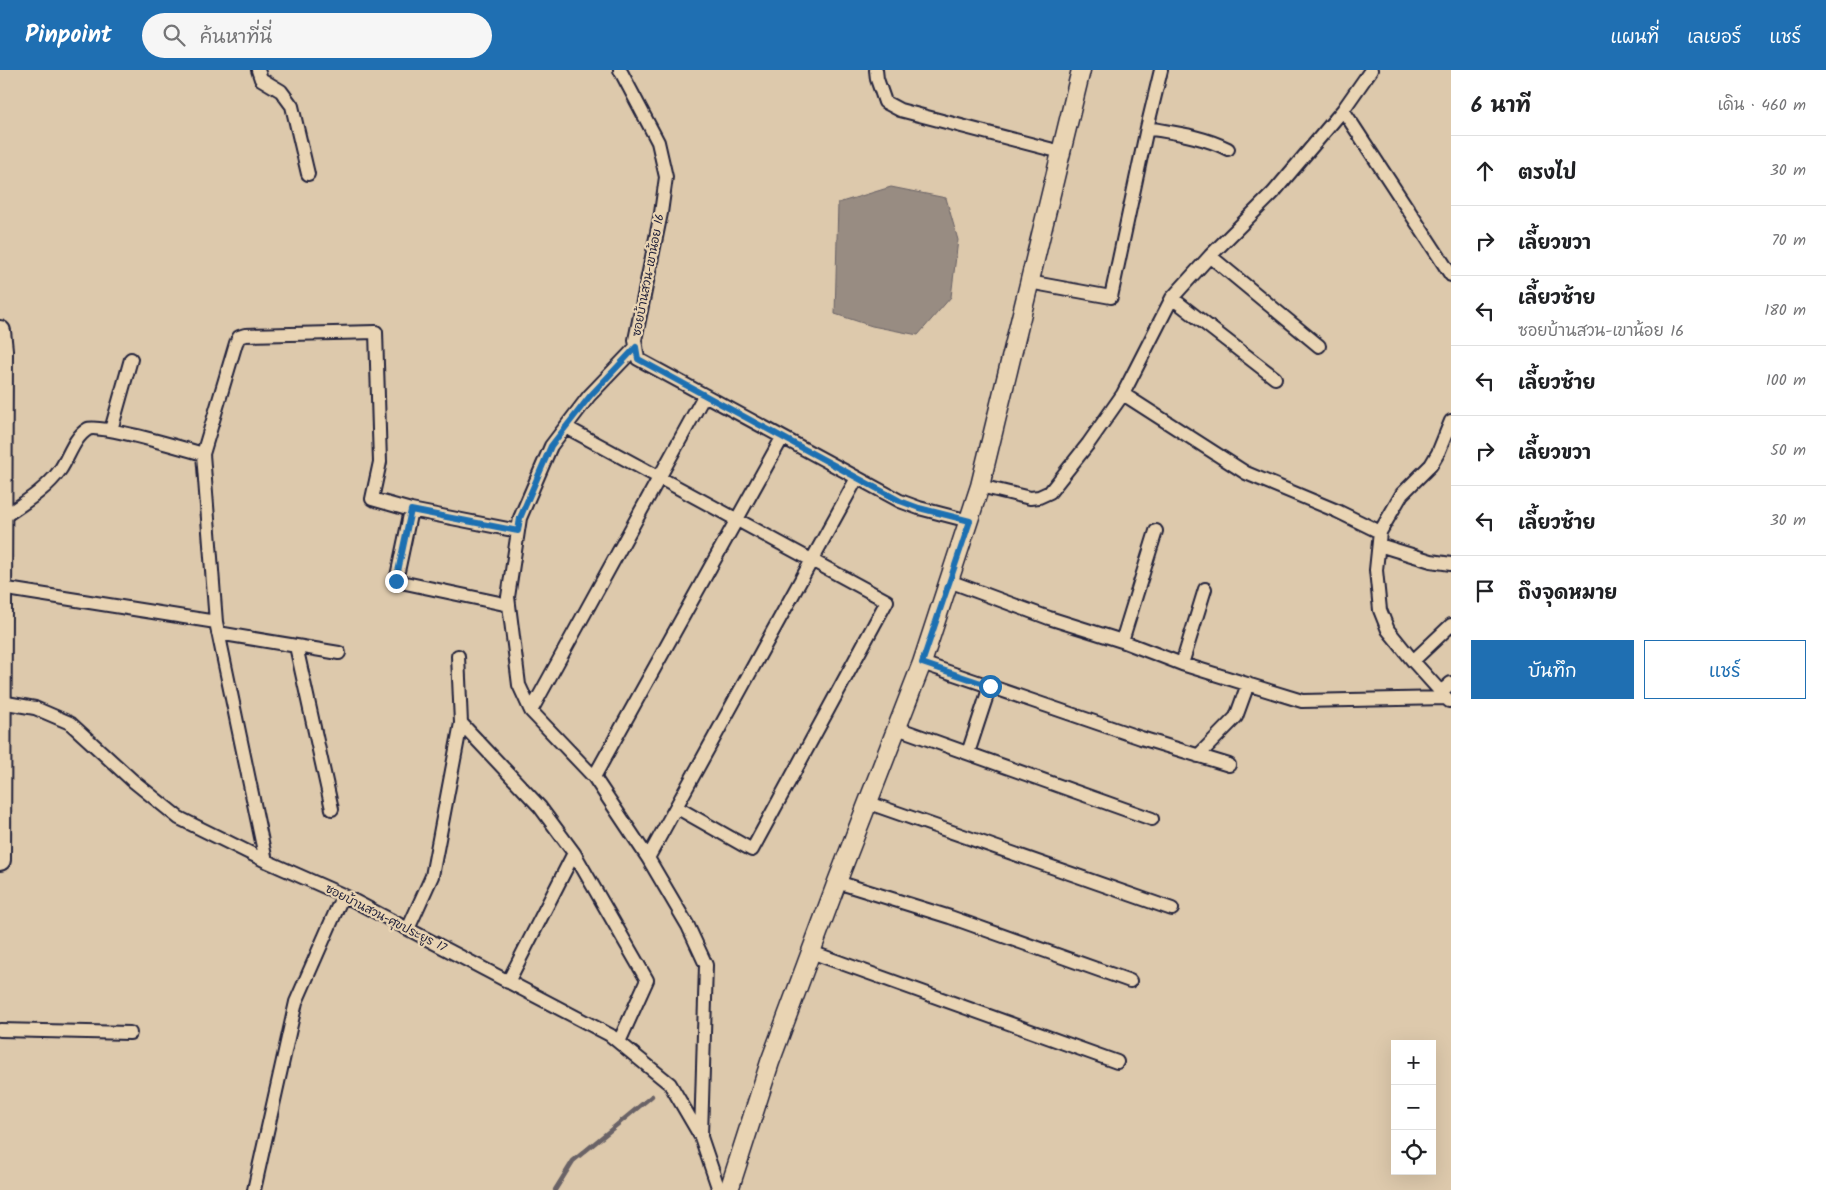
<!DOCTYPE html>
<html lang="th">
<meta charset="utf-8">
<style>
:root{--surface:#fff;--page:#f6f6f6;--text:#202124;--muted:#757577;--line:#e0e0e0;--accent:#1f6fb2}
body{margin:0;font-family:Kalam,"Playpen Sans Thai",sans-serif;background:var(--page);color:var(--text)}
.controls{position:absolute;right:15px;bottom:15px;display:grid;overflow:hidden;border-radius:0px;box-shadow:0 5px 20px #0002}
.controls button{width:45px;height:45px;display:grid;place-items:center;padding:0;border:0;border-bottom:1px solid var(--line);background:var(--surface);color:var(--text);font:25px sans-serif}
.stop{position:absolute;width:15px;height:15px;margin:-11px;border:4px solid #1f6fb2;border-radius:50%;background:#fff}
.stop.end{background:#1f6fb2;border-color:#fff;box-shadow:0 1px 5px #0008}
.list{margin:0;padding:0;list-style:none}
h2{display:flex;justify-content:space-between;align-items:center;height:65px;margin:0;padding:0 20px;font-size:21px}
h2 small{font-size:16px;font-weight:400;color:var(--muted)}
.list li{display:grid;grid-template-columns:32px 1fr auto;gap:15px;align-items:center;box-sizing:border-box;height:70px;padding:0 20px;border-top:1px solid var(--line)}
.list b{display:block;font-size:19px;white-space:nowrap}
.list p{margin:0;font-size:16px;white-space:nowrap;color:var(--muted)}
.list em{font-size:16px;font-style:normal;color:var(--muted)}
.actions{display:flex;gap:10px;padding:15px 20px}
.actions a{flex:1;padding:11px 0;border:1px solid var(--accent);border-radius:0px;text-align:center;font-size:18px;color:var(--accent)}
.actions .main{background:var(--accent);color:#fff}
.icon{flex:none;width:28px;height:28px;fill:none;stroke:currentColor;stroke-width:2;stroke-linecap:round;stroke-linejoin:round}
.map{position:relative;flex:none;width:1451px;height:1120px;overflow:hidden}
header{display:flex;align-items:center;gap:30px;box-sizing:border-box;height:70px;padding:0 25px;background:var(--accent);color:#fff}
header strong{font-size:24px}
nav{display:flex;gap:28px;margin-inline-start:auto;font-size:18px}
.search{width:350px;height:45px;background:var(--page);display:flex;align-items:center;gap:12px;box-sizing:border-box;padding:0 18px;border-radius:28px;color:var(--muted);font-size:19px}
main{display:flex}
aside{flex:1;background:var(--surface)}
.map>svg:first-child{display:block}
.water{fill:#988c82;stroke:#696266}
.lines{fill:none;stroke-linecap:round;stroke-linejoin:round}
.stream{stroke:#696266;stroke-width:4.5}
.street-casing{stroke:#22223b;stroke-width:16}
.secondary-casing{stroke:#22223b;stroke-width:21}
.primary-casing{stroke:#22223b;stroke-width:24}
.street{stroke:#e9d4b3;stroke-width:12}
.secondary{stroke:#e9d4b3;stroke-width:18}
.primary{stroke:#e9d4b3;stroke-width:20}
.route{stroke:#1f6fb2;stroke-width:6}
.labels{text-anchor:middle;stroke-width:4.5;stroke-linejoin:round;paint-order:stroke}
.street-label{font-size:12px;fill:#22223b;stroke:#e9d4b3}
</style>
<header>
<strong>Pinpoint</strong>
<div class="search"><svg class="icon" aria-label="search" viewBox="0 0 24 24"><circle cx="10" cy="10" r="6"/><path d="M15 15l6 6"/></svg>ค้นหาที่นี่</div>
<nav><a>แผนที่</a><a>เลเยอร์</a><a>แชร์</a></nav>
</header>
<main>
<div class="map">
<svg width="1451" height="1120" viewBox="0 0 1451 1120">
<rect width="100%" height="100%" fill="#ddc9ac"/>
<filter id="ink" filterUnits="userSpaceOnUse"><feTurbulence type="fractalNoise" baseFrequency=".02" numOctaves="2"/><feDisplacementMap in="SourceGraphic" scale="10" xChannelSelector="R" yChannelSelector="G"/><feConvolveMatrix kernelMatrix="1 2 1 2 8 2 1 2 1" color-interpolation-filters="sRGB"/></filter>
<g filter="url(#ink)">
<path class="water" d="M891,117L946,128L958,170L951,227L918,265L872,256L835,244L838,133Z"/>
<g class="lines">
<path class="stream" d="M555,1120L573,1091L652,1026"/>
<defs>
<path id="street" d="M258,0L261,9L281,21L292,36L308,104
M620,0L658,72L666,107L661,143L635,270L638,289L900,431L919,438L969,451
M876,0L877,9L885,32L900,40L1061,82
M1343,40L1451,205
M1147,58C1175,63 1202,66 1228,79
M1210,186L1319,276
M1029,212L1111,227L1147,58L1161,0
M1172,228L1275,308
M636,277L589,326L551,376L520,448L508,527L519,615L531,641L594,707L648,788L688,856L706,895L701,1066
M1123,324L1246,403L1337,441L1380,462
M566,357L887,531L752,780L676,737
M111,360L131,289
M980,416L1030,428L1039,427L1050,422L1088,374L1123,324L1172,228L1210,186L1273,123L1343,40L1371,0
M411,440L396,511L509,535
M2,448C22,434 46,420 60,400C69,387 74,367 88,359C98,353 186,379 203,384
M1156,461L1122,571L1182,594L1302,631L1446,628
M1379,475L1431,491L1451,494
M949,511L1049,548L1122,571
M1,518L216,552
M218,563L339,583
M296,576L332,739
M1413,591L1451,555
M922,593L1141,668L1229,695
M1182,594L1205,519
M1441,622L1451,613
M1449,631L1413,591L1388,560L1380,540L1376,500L1380,462L1402,424L1431,395L1438,383L1451,351
M1,632L35,638L70,653L132,710L179,748L266,791L343,825L610,965L670,1014L701,1067L719,1120
M531,641L704,326
M461,653L540,737L574,783L647,910L619,972
M897,658L1152,749
M968,683L990,616
M1198,686L1236,647L1248,614
M594,707L782,368
M869,733L1172,839
M648,788L857,408
M266,791L216,552L203,384L236,273L239,267L245,265L376,262L380,392L372,429L411,440L518,461
M837,812L950,847L1130,911
M408,859L432,806L461,653L458,586
M811,882L1117,992
M508,912L574,783
M0,960L130,963
M254,1120L296,932L343,825"/>
<path id="secondary" d="M729,1120L770,992L837,812L922,593L980,416L1081,0"/>
<path id="primary" d="M0,261L2,280L0,790"/>
</defs>
<use href="#street" class="street-casing"/>
<use href="#secondary" class="secondary-casing"/>
<use href="#primary" class="primary-casing"/>
<use href="#street" class="street"/>
<use href="#secondary" class="secondary"/>
<use href="#primary" class="primary"/>
</g>
</g>
<g class="lines" filter="url(#ink)">
<path class="route" d="M396,511L411,440L518,461L520,448L551,376L590,326L636,277L638,289L900,431L919,438L970,451L922,593L990,616"/>
</g>
<g class="labels">
<g class="street-label">
<text transform="translate(648 205) rotate(-79)" y="4">ซอยบ้านสวน-เขาน้อย 16</text>
<text transform="translate(386 848) rotate(27)" y="4">ซอยบ้านสวน-ศุขประยูร 17</text>
</g>
</g>
</svg>
<div class="controls">
<button>+</button>
<button>−</button>
<button><svg class="icon" aria-label="locate" viewBox="0 0 24 24"><circle cx="12" cy="12" r="6"/><path d="M12 2v4M12 18v4M2 12h4M18 12h4"/></svg></button>
</div>
<div class="stop" style="left:990px;top:616px"></div>
<div class="stop end" style="left:396px;top:511px"></div>
</div>
<aside>
<h2>6 นาที<small>เดิน · 460 m</small></h2>
<ul class="list">
<li><svg class="icon" aria-label="ahead" viewBox="0 0 24 24"><path d="M12 20V5M6 11l6-6 6 6"/></svg><div><b>ตรงไป</b></div><em>30 m</em></li>
<li><svg class="icon" aria-label="right" viewBox="0 0 24 24"><path d="M7 20v-9h11M14 6l5 5-5 5"/></svg><div><b>เลี้ยวขวา</b></div><em>70 m</em></li>
<li><svg class="icon" aria-label="left" viewBox="0 0 24 24"><path d="M17 20v-9H6M10 6l-5 5 5 5"/></svg><div><b>เลี้ยวซ้าย</b><p>ซอยบ้านสวน-เขาน้อย 16</p></div><em>180 m</em></li>
<li><svg class="icon" aria-label="left" viewBox="0 0 24 24"><path d="M17 20v-9H6M10 6l-5 5 5 5"/></svg><div><b>เลี้ยวซ้าย</b></div><em>100 m</em></li>
<li><svg class="icon" aria-label="right" viewBox="0 0 24 24"><path d="M7 20v-9h11M14 6l5 5-5 5"/></svg><div><b>เลี้ยวขวา</b></div><em>50 m</em></li>
<li><svg class="icon" aria-label="left" viewBox="0 0 24 24"><path d="M17 20v-9H6M10 6l-5 5 5 5"/></svg><div><b>เลี้ยวซ้าย</b></div><em>30 m</em></li>
<li><svg class="icon" aria-label="arrive" viewBox="0 0 24 24"><path d="M6 21V4h12l-3 4 3 4H6"/></svg><div><b>ถึงจุดหมาย</b></div></li>
</ul>
<div class="actions"><a class="main">บันทึก</a><a>แชร์</a></div>
</aside>
</main>
